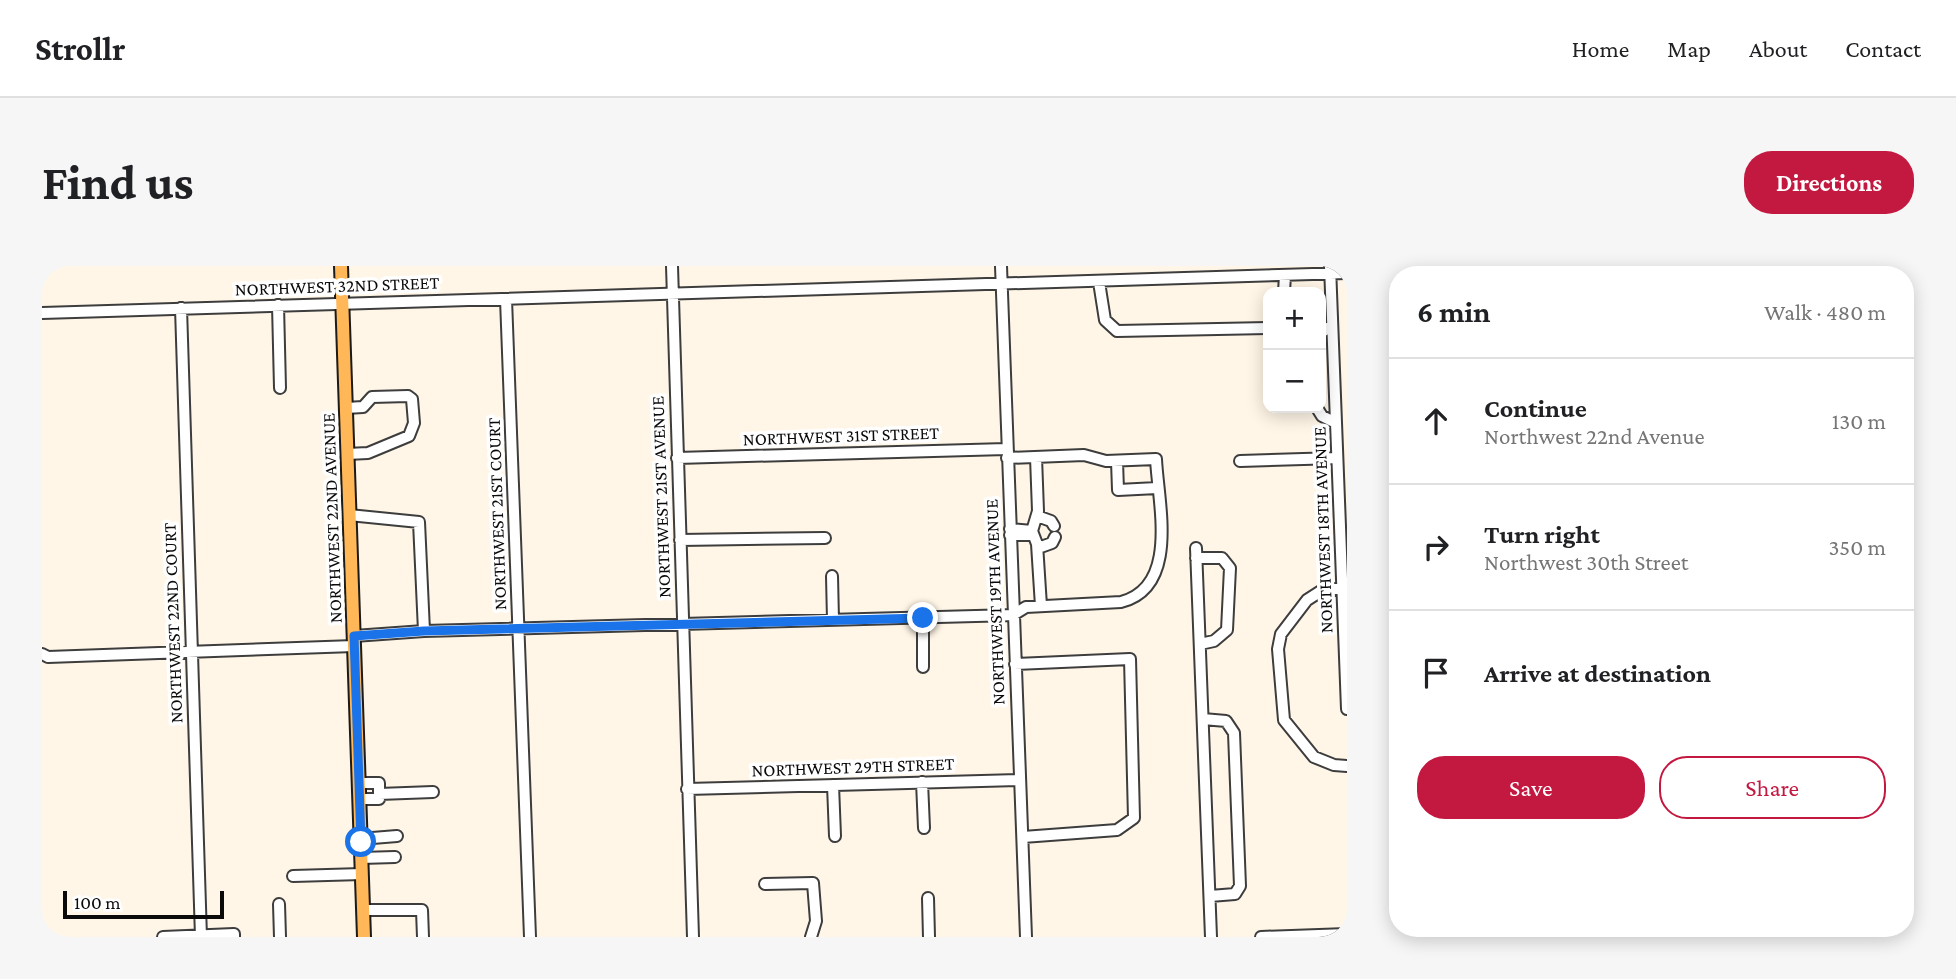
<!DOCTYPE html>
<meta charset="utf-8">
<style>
:root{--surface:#fff;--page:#f6f6f6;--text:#202124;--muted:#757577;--line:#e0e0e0;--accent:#c31840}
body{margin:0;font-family:"Crimson Pro",serif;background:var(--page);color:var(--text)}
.controls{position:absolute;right:21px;top:21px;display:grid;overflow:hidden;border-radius:14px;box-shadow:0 4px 18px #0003}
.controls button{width:63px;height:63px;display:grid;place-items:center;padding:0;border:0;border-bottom:2px solid var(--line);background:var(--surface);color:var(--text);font:35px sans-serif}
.scale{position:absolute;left:21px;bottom:18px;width:161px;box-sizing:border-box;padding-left:7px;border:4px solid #0a0a0a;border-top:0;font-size:19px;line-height:24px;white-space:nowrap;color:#0a0a0a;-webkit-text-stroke:5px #fff;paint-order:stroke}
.stop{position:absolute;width:21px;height:21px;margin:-16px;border:5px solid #1a73e8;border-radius:50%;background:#fff}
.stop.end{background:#1a73e8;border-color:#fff;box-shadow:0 2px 7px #0008}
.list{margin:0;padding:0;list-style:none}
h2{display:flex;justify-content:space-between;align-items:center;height:91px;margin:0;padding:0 28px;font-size:30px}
h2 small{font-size:23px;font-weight:400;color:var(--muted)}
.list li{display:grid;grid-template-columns:46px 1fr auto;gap:21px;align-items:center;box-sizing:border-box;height:126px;padding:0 28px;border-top:2px solid var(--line)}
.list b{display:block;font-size:26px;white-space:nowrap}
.list p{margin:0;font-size:23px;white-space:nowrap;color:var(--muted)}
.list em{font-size:23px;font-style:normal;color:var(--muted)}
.actions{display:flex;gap:14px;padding:21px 28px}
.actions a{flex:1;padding:16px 0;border:2px solid var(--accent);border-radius:28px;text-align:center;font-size:24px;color:var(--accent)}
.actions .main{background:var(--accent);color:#fff}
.icon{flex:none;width:38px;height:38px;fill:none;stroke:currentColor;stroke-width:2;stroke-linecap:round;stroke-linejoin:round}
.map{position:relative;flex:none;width:1305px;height:671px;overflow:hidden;border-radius:28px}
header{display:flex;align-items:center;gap:42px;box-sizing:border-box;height:98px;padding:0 35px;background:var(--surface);border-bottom:2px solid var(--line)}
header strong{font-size:33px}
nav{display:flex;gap:38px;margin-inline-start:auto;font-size:24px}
.intro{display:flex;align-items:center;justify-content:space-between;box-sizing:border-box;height:168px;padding:0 42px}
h1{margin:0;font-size:49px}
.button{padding:18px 32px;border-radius:28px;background:var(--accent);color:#fff;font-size:24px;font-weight:700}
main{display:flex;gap:42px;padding:0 42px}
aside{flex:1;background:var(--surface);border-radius:28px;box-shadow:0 4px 18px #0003}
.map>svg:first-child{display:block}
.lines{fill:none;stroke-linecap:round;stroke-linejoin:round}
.minor-casing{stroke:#3d3d3d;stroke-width:14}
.major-casing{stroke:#1b1b1b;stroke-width:16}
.minor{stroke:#fff;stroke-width:10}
.major{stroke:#ffb757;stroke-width:12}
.route{stroke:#1a73e8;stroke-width:9}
.labels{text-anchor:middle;stroke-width:7;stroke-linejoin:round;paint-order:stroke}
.street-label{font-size:18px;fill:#0a0a0a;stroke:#fff}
</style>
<header>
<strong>Strollr</strong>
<nav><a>Home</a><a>Map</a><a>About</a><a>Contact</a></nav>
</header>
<div class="intro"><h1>Find us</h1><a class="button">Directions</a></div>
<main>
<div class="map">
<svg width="1305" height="671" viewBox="0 0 1305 671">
<rect width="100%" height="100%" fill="#fff6e7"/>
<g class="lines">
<defs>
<path id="minor" d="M630,0L651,671
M959,0L984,671
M1288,0L1305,443
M1057,16L1063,54L1075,65L1226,62
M1242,26L1243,9
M464,33L488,671
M236,39L238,122
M139,42L159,671
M0,47L1305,7
M1279,67L1290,59
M304,142L321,141L330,131L366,130L370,133L372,157L367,170L326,187L305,188
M1275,142L1280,150L1294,157
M994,191L996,245L990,265L995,278L999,340
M635,192L964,183
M1075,195L1076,224L1115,222
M1198,195L1295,192
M307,249L377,256L382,365
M995,250L1009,255L1012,260
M968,263L990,265L987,269H968
M638,274L783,272
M996,282L1010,277L1013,271
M1154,282L1169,671
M1154,292H1180L1188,302L1185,364L1172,375L1158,378
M790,310L791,354
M1300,322L1279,325L1265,334L1239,368L1236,383L1242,454L1272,491L1292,499L1305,500
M881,352V401
M312,370L382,365L971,349L984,341L1079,336C1138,321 1116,237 1114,193L1064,195L1042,189L965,192
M0,388L6,391L312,380
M973,398L1088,393L1092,552L1075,564L981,571
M1161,453L1184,455L1192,467L1198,620L1193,628L1168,630
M880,516L882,562
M317,517H337V533H317
M791,519L793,570
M645,523L978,514
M337,528L391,526
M318,573L355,570
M319,592L353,591
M251,610L320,608
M723,618L771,617L774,655L769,671
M886,632L887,671
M237,638L238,671
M321,644H380L381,671
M121,671L192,668V671
M1219,671L1305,668"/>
<path id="major" d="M299,0L322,671"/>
</defs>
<use href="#minor" class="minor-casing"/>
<use href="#major" class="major-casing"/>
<use href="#minor" class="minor"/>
<use href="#major" class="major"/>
</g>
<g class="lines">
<path class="route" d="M319,576L312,370L382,365L881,352"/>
</g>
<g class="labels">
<g class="street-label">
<text transform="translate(295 20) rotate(-2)" y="6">NORTHWEST 32ND STREET</text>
<text transform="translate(799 170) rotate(-2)" y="6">NORTHWEST 31ST STREET</text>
<text transform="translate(619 231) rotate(-92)" y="6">NORTHWEST 21ST AVENUE</text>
<text transform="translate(455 248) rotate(-92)" y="6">NORTHWEST 21ST COURT</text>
<text transform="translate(290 252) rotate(-92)" y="6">NORTHWEST 22ND AVENUE</text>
<text transform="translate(1281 264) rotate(-92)" y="6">NORTHWEST 18TH AVENUE</text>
<text transform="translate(953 336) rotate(-92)" y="6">NORTHWEST 19TH AVENUE</text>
<text transform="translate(131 357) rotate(-92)" y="6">NORTHWEST 22ND COURT</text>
<text transform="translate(811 501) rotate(-2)" y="6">NORTHWEST 29TH STREET</text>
</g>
</g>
</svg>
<div class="controls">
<button>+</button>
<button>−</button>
</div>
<div class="scale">100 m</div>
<div class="stop" style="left:319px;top:576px"></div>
<div class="stop end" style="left:881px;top:352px"></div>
</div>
<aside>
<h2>6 min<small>Walk · 480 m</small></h2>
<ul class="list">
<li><svg class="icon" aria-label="ahead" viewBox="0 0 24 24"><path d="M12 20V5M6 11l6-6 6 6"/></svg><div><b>Continue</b><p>Northwest 22nd Avenue</p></div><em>130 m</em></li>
<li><svg class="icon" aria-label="right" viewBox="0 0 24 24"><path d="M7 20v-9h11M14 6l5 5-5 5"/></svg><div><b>Turn right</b><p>Northwest 30th Street</p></div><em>350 m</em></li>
<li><svg class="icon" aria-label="arrive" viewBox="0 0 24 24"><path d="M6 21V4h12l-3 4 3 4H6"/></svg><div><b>Arrive at destination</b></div></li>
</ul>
<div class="actions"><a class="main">Save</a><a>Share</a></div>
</aside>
</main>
